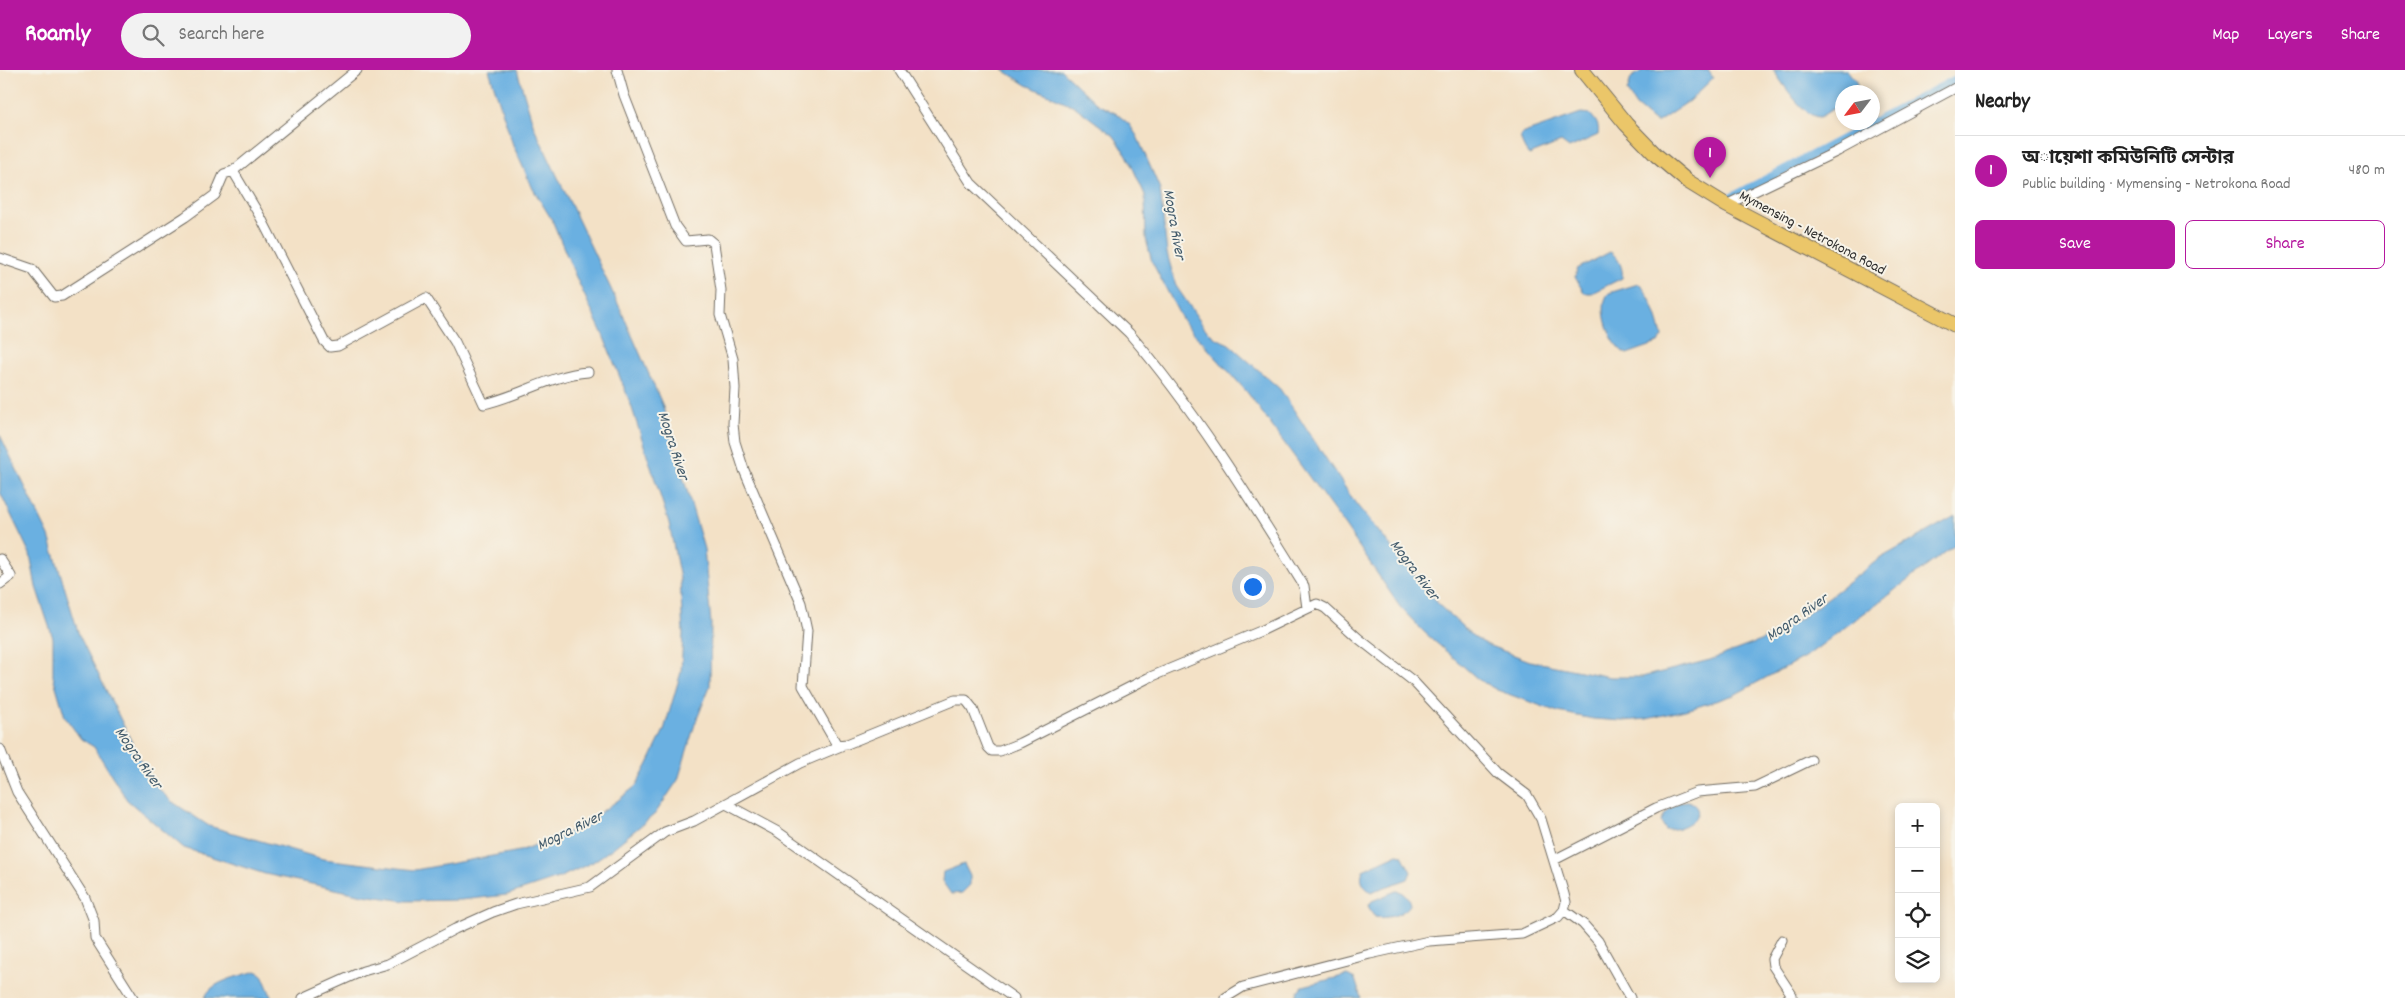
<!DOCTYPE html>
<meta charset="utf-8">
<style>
:root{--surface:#fff;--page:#f2f2f2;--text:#222;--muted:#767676;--line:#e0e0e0;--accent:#b5179e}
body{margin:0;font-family:Dekko,"Noto Sans Bengali",sans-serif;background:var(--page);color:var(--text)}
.controls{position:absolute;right:15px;bottom:15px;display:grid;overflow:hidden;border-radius:8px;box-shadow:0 2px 8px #0003}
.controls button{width:45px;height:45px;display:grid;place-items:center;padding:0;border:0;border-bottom:1px solid var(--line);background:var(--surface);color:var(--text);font:25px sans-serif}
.compass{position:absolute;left:1835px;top:15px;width:45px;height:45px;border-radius:50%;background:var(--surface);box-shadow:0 2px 8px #0003;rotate:238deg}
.you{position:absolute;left:1252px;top:516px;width:18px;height:18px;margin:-12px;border:4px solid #fff;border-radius:50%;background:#1a73e8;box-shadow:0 0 0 8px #1a73e833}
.badge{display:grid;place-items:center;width:32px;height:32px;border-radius:50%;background:var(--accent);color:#fff;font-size:16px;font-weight:700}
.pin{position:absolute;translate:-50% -41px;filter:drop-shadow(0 1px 2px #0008)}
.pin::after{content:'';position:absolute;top:26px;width:18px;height:15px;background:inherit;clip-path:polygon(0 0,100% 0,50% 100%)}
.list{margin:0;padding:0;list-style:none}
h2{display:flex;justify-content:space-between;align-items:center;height:65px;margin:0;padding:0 20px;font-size:21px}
h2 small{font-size:16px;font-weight:400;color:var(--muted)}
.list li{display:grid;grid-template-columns:32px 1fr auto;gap:15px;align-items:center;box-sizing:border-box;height:70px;padding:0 20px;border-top:1px solid var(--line)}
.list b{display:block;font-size:19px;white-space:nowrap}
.list p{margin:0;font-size:16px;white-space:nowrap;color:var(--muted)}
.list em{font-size:16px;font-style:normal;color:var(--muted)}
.actions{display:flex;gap:10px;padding:15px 20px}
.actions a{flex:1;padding:11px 0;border:1px solid var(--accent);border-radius:8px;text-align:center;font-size:18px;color:var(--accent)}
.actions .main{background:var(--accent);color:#fff}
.icon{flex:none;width:28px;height:28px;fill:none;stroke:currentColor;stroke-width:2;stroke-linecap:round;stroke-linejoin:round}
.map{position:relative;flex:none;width:1955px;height:928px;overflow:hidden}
header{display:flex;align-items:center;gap:30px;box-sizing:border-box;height:70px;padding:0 25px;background:var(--accent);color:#fff}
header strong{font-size:24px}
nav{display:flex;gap:28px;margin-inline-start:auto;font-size:18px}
.search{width:350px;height:45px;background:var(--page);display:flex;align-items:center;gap:12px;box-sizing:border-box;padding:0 18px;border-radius:28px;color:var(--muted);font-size:19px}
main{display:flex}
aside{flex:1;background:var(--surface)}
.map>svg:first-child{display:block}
.water{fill:#6bb0e1;stroke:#4b6e86}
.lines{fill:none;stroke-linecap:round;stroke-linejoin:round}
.canal{stroke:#6bb0e1;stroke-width:9}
.street-casing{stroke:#716b61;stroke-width:11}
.primary-casing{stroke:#716b61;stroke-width:16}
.street{stroke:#fff;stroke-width:9}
.primary{stroke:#ebc669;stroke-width:14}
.labels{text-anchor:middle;stroke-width:4;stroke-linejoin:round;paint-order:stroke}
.street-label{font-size:15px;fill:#2b2b2b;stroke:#f7f3e8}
.water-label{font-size:16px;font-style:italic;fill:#415a6b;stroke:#f7f3e8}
</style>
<header>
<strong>Roamly</strong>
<div class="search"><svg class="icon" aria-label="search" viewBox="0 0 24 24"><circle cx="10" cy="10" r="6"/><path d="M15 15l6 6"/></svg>Search here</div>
<nav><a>Map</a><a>Layers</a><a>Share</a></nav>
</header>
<main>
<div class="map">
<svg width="1955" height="928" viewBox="0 0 1955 928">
<rect width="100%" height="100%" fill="#f7f3e8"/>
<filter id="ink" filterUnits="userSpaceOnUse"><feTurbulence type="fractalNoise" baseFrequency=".02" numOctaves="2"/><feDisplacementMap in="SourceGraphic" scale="10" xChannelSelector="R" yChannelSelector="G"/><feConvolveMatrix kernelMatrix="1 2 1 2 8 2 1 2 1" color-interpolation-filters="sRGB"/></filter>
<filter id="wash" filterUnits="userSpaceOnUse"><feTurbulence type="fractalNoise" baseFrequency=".0096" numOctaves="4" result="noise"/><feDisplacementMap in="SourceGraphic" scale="20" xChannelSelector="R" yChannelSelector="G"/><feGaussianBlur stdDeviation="1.12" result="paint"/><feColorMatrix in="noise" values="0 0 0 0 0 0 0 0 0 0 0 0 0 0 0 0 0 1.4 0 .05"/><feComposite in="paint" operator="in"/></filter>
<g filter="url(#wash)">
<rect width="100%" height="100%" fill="#f3e1c6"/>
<path class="water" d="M489,0H517L534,57L620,238L662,334L704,479L711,553L710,616L695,654L678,710L655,744L613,778L593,792L561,807L507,825L461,830L406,831L363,825L265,804L184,778L127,730L94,677L81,669L65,647L53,606V568L36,517L30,484L0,422V365L49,466L79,565L142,693L155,715L171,731L209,756L323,789L415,800L520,781L578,758L617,731L636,716L648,694L664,660L681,602L683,564L680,509L669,453L631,335L603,265L575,205L552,150L533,119L513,75Z
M1003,0H1061L1097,34L1117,44L1129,54L1137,66L1160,119L1167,183L1176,216L1204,257L1214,267L1229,274L1280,319L1356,434L1441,537L1475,568L1490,576L1530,591L1610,607H1642L1710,590L1760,571L1800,549L1879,489L1955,446V475L1808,585L1734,625L1693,638L1647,649L1623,651L1593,649L1558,642L1497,620L1479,610L1424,562L1400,537L1345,456L1247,322L1183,251L1152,192L1146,169L1145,125L1127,85L1114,66L1074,36L1027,15Z
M1643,0H1708L1713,8L1689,31L1658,52H1655L1636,36L1627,22L1631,8Z
M1773,0H1847C1852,7 1861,14 1856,22H1842V33L1820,47C1804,48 1782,12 1773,0Z
M1581,43L1590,44C1596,51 1600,55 1598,65L1569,78L1561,72L1529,85C1525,81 1519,69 1521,64Z
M1610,182C1618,186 1624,199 1622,208L1592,223H1584L1575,207L1577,199Z
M1638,214C1649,219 1660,254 1662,267L1658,273L1627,284C1611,278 1596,236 1609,223Z
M1688,731C1714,744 1681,761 1666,760L1661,752C1665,741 1676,731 1688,731Z
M1398,784L1402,785L1411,802L1408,809L1371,822C1363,817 1359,810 1363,800Z
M964,794L970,806V815L962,823L951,824L942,811L943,802Z
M1396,821C1404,821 1409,827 1410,835C1403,845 1387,849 1375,847L1368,836L1372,831Z
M256,901L262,904L272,928H205C210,911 241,906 256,901Z
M1347,905L1355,909L1361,928H1296L1298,920L1303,916Z"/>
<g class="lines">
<path class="canal" d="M1731,128L1955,10"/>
</g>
</g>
<g filter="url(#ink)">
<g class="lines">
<defs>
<path id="street" d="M617,0L624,25L675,156L686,171L708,169L714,174L721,220L720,245L733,289L735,318L733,354L735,372L744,400L801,533L807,561L803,616L837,675L847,674L955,630H966L973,639L988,677L992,681H1000L1020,673L1148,608L1263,560L1317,534L1325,538L1358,568L1413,611L1498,703L1527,725L1541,749L1564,824L1566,832L1564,840L1558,847L1522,864L1429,871L1370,884L1243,917L1225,928
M899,0L971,113L1129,263C1196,341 1250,429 1304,516L1307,538
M233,101L261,148L324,271L330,277L338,276L426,228L455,272L484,334C520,326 550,305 588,302
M1726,135L1838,81L1955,18
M0,188L32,199L54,227L62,226L185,147L215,125L224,104L233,101L357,0
M0,489L11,506L0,514
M0,679L17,722L85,828L94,851L95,868L133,928
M726,734L778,762L1014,928
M1554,790L1656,738L1697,722L1755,717L1811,690
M1564,840L1583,854L1598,871L1630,928
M1782,870L1772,889L1773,896L1792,925L1788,928
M303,928L363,901L388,894L455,859L493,842L516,834L590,817L665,762L694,751L800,693L841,676"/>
<path id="primary" d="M1582,0L1626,54L1656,85L1687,111L1726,135L1955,255"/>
</defs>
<use href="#street" class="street-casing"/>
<use href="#primary" class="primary-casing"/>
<use href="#street" class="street"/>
<use href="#primary" class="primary"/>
</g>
</g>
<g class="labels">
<g class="street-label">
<text transform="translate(1813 162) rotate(28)" y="5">Mymensing - Netrokona Road</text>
</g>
<g class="water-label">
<text transform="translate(1176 154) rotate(80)" y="6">Mogra River</text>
<text transform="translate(675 375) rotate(72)" y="6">Mogra River</text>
<text transform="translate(1416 499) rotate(53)" y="6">Mogra River</text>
<text transform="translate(1796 546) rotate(-35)" y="6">Mogra River</text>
<text transform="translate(140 687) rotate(55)" y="6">Mogra River</text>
<text transform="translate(569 759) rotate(-26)" y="6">Mogra River</text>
</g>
</g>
</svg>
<div class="controls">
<button>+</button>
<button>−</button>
<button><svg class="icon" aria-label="locate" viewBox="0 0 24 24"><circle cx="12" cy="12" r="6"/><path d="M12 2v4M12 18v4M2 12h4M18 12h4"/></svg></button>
<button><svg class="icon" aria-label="layers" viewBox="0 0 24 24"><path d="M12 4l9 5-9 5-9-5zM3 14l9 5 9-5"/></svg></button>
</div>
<svg class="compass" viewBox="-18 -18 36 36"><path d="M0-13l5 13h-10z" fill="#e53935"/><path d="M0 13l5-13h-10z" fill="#767676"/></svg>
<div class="you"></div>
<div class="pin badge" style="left:1710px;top:108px">1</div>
</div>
<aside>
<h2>Nearby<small></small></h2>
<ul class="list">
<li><span class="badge">1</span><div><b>অায়েশা কমিউনিটি সেন্টার</b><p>Public building · Mymensing - Netrokona Road</p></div><em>480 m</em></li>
</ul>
<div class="actions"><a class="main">Save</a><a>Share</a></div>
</aside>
</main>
